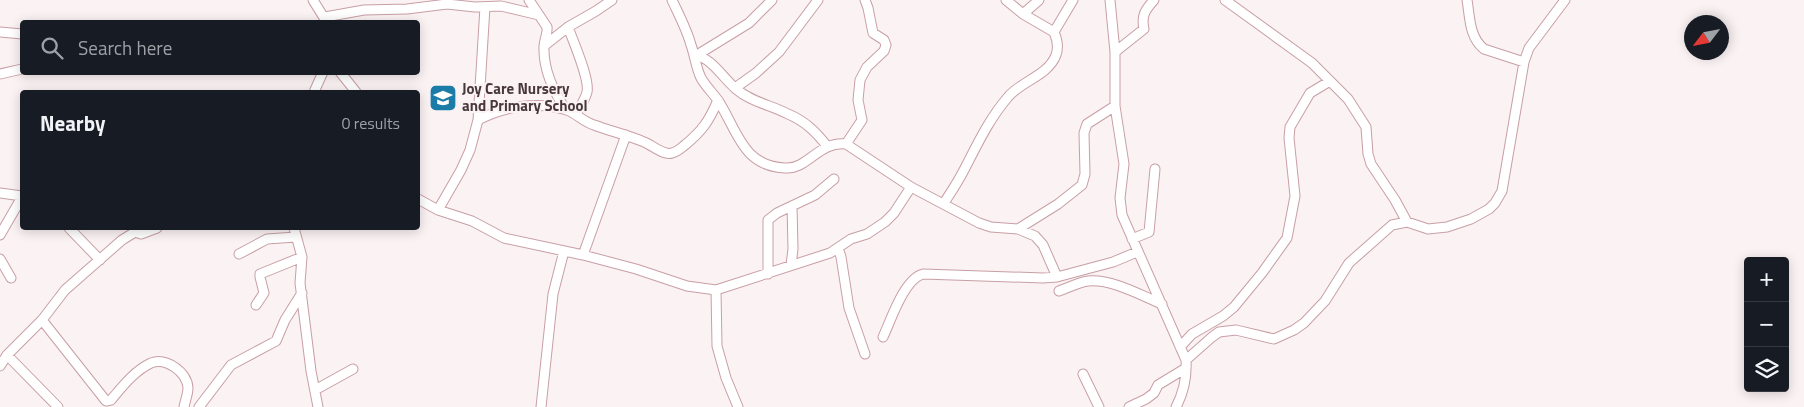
<!DOCTYPE html>
<meta charset="utf-8">
<style>
:root{--surface:#171b24;--page:#242831;--text:#f1f3f6;--muted:#9ea1a6;--line:#363941}
body{margin:0;font-family:"Titillium Web",sans-serif;background:var(--page);color:var(--text)}
.controls{position:absolute;right:15px;bottom:15px;display:grid;overflow:hidden;border-radius:5px;box-shadow:0 2px 12px #0003}
.controls button{width:45px;height:45px;display:grid;place-items:center;padding:0;border:0;border-bottom:1px solid var(--line);background:var(--surface);color:var(--text);font:25px sans-serif}
.compass{position:absolute;left:1684px;top:15px;width:45px;height:45px;border-radius:50%;background:var(--surface);box-shadow:0 2px 12px #0003;rotate:238deg}
.list{margin:0;padding:0;list-style:none}
h2{display:flex;justify-content:space-between;align-items:center;height:65px;margin:0;padding:0 20px;font-size:21px}
h2 small{font-size:16px;font-weight:400;color:var(--muted)}
.icon{flex:none;width:28px;height:28px;fill:none;stroke:currentColor;stroke-width:2;stroke-linecap:round;stroke-linejoin:round}
.map{position:relative;flex:none;width:1804px;height:407px;overflow:hidden}
.search{position:absolute;background:var(--surface);box-shadow:0 2px 12px #0003;left:20px;top:20px;width:400px;height:55px;display:flex;align-items:center;gap:12px;box-sizing:border-box;padding:0 18px;border-radius:5px;color:var(--muted);font-size:19px}
.panel{position:absolute;background:var(--surface);box-shadow:0 2px 12px #0003;left:20px;top:90px;width:400px;height:140px;border-radius:5px}
.map>svg:first-child{display:block}
.lines{fill:none;stroke-linecap:round;stroke-linejoin:round}
.minor-casing{stroke:#c89fa5;stroke-width:11}
.minor{stroke:#fff;stroke-width:9}
.labels{text-anchor:middle;stroke-width:4;stroke-linejoin:round;paint-order:stroke}
.poi-label{font-size:15px;font-weight:bold;fill:#49383a;stroke:#fbf2f3;text-anchor:start}
</style>
<div class="map">
<svg width="1804" height="407" viewBox="0 0 1804 407">
<rect width="100%" height="100%" fill="#fbf2f3"/>
<g class="lines">
<defs>
<path id="minor" d="M313,0L326,21
M529,0L547,27C548,34 544,40 544,46C543,70 553,91 566,110
M672,0C679,15 687,30 691,45C695,56 696,68 701,78C706,87 714,94 719,102C738,132 743,166 785,168C808,170 818,141 846,144L911,187L979,223L991,227L1018,229L1035,236L1043,245L1057,277L1113,262L1137,252
M1110,0L1115,52V106L1124,164L1120,198L1122,215L1186,360C1187,377 1184,392 1176,407
M1225,0L1312,63L1348,99L1366,127L1368,154L1371,164L1395,200L1407,222
M1467,0C1470,17 1469,37 1484,49L1524,62
M1023,14L1039,0
M325,17L364,10L407,9L447,4L475,7L501,6L539,15
M568,27C573,41 590,79 587,92C585,100 580,107 576,114
M0,32L22,34
M1054,32L1073,0
M544,46L568,27L596,11L612,0
M1115,52L1144,29C1141,16 1145,10 1154,0
M694,54C714,60 721,76 736,89C751,102 771,105 788,114C805,121 816,132 827,146
M697,55L749,23L772,0
M340,72L356,92
M0,74L22,69
M735,88L756,73L779,52L818,0
M314,92L323,72
M478,120L485,7
M846,144L862,120L858,100L860,80L867,67L884,51L886,45L884,40L873,33L868,8L865,0
M0,193L22,196
M418,199L438,210L472,221L504,238L583,255L636,269L687,286L716,290L830,253L851,239L867,234L885,222L894,213L911,187
M944,203C951,192 958,182 964,170C977,145 989,119 1008,97C1021,81 1048,76 1056,55C1059,47 1057,39 1054,32L1023,14L1006,0
M438,210L461,170L470,150L478,120C504,106 538,101 567,110C577,114 584,122 594,125C610,131 628,135 644,142C652,145 664,156 672,153C677,152 681,148 685,145C703,130 709,121 718,100
M69,228L100,260
M294,228L302,257L300,283L311,371L318,407
M1018,229L1058,204L1082,185L1085,174L1084,133L1087,124L1115,106
M0,235L22,197
M1132,239L1149,232L1155,169
M838,248L841,257L849,308L865,354
M239,254L267,239L296,237
M583,255L626,135
M0,259L11,278
M791,265L793,249L792,206
M768,274V220L777,213L815,195L834,179
M716,290L717,346L726,378L738,407
M1059,291C1068,288 1079,282 1088,281C1113,279 1140,295 1162,304
M256,305L264,293L260,277V274L302,257
M42,320L106,401L111,400C122,387 134,371 151,363C166,357 187,372 188,388C188,394 185,401 184,407
M883,337C891,320 904,279 923,274L1043,278L1057,277
M1180,347L1192,334L1223,316L1234,307L1262,273L1287,238L1295,196L1289,138L1290,127L1310,93L1330,81
M7,355L58,407
M1186,360L1212,337L1219,332L1236,330L1274,339L1294,330L1304,323L1325,301L1349,263L1392,225L1407,222L1428,229L1447,227L1471,219L1489,209L1495,203L1502,191L1524,62L1529,48L1565,0
M0,366L7,355L42,320L65,290L122,240L135,232L141,234L157,228
M1083,374L1099,407
M315,390L353,369
M199,407L231,365L276,341L285,320L302,293
M541,407L553,294L564,251
M1129,407L1146,399L1154,393L1158,385L1186,368"/>
</defs>
<use href="#minor" class="minor-casing"/>
<use href="#minor" class="minor"/>
</g>
<defs>
<symbol id="school-square" viewBox="-11 -11 22 22"><rect x="-9" y="-9" width="18" height="18" rx="4" fill="#1c7ca8" stroke="#fbf2f3"/><path d="M0-5L7-2L0 1L-7-2ZM-4 1L0 2.5L4 1V4Q0 6-4 4Z" fill="#fff"/></symbol>
</defs>
<g fill-rule="evenodd">
<use href="#school-square" x="427" y="82" width="32" height="32"/>
</g>
<g class="labels">
<g class="poi-label">
<text x="462" y="94">Joy Care Nursery<tspan x="462" dy="17">and Primary School</tspan></text>
</g>
</g>
</svg>
<div class="controls">
<button>+</button>
<button>−</button>
<button><svg class="icon" aria-label="layers" viewBox="0 0 24 24"><path d="M12 4l9 5-9 5-9-5zM3 14l9 5 9-5"/></svg></button>
</div>
<svg class="compass" viewBox="-18 -18 36 36"><path d="M0-13l5 13h-10z" fill="#e53935"/><path d="M0 13l5-13h-10z" fill="#9ea1a6"/></svg>
<div class="search"><svg class="icon" aria-label="search" viewBox="0 0 24 24"><circle cx="10" cy="10" r="6"/><path d="M15 15l6 6"/></svg>Search here</div>
<section class="panel">
<h2>Nearby<small>0 results</small></h2>
<ul class="list">
</ul>
</section>
</div>
